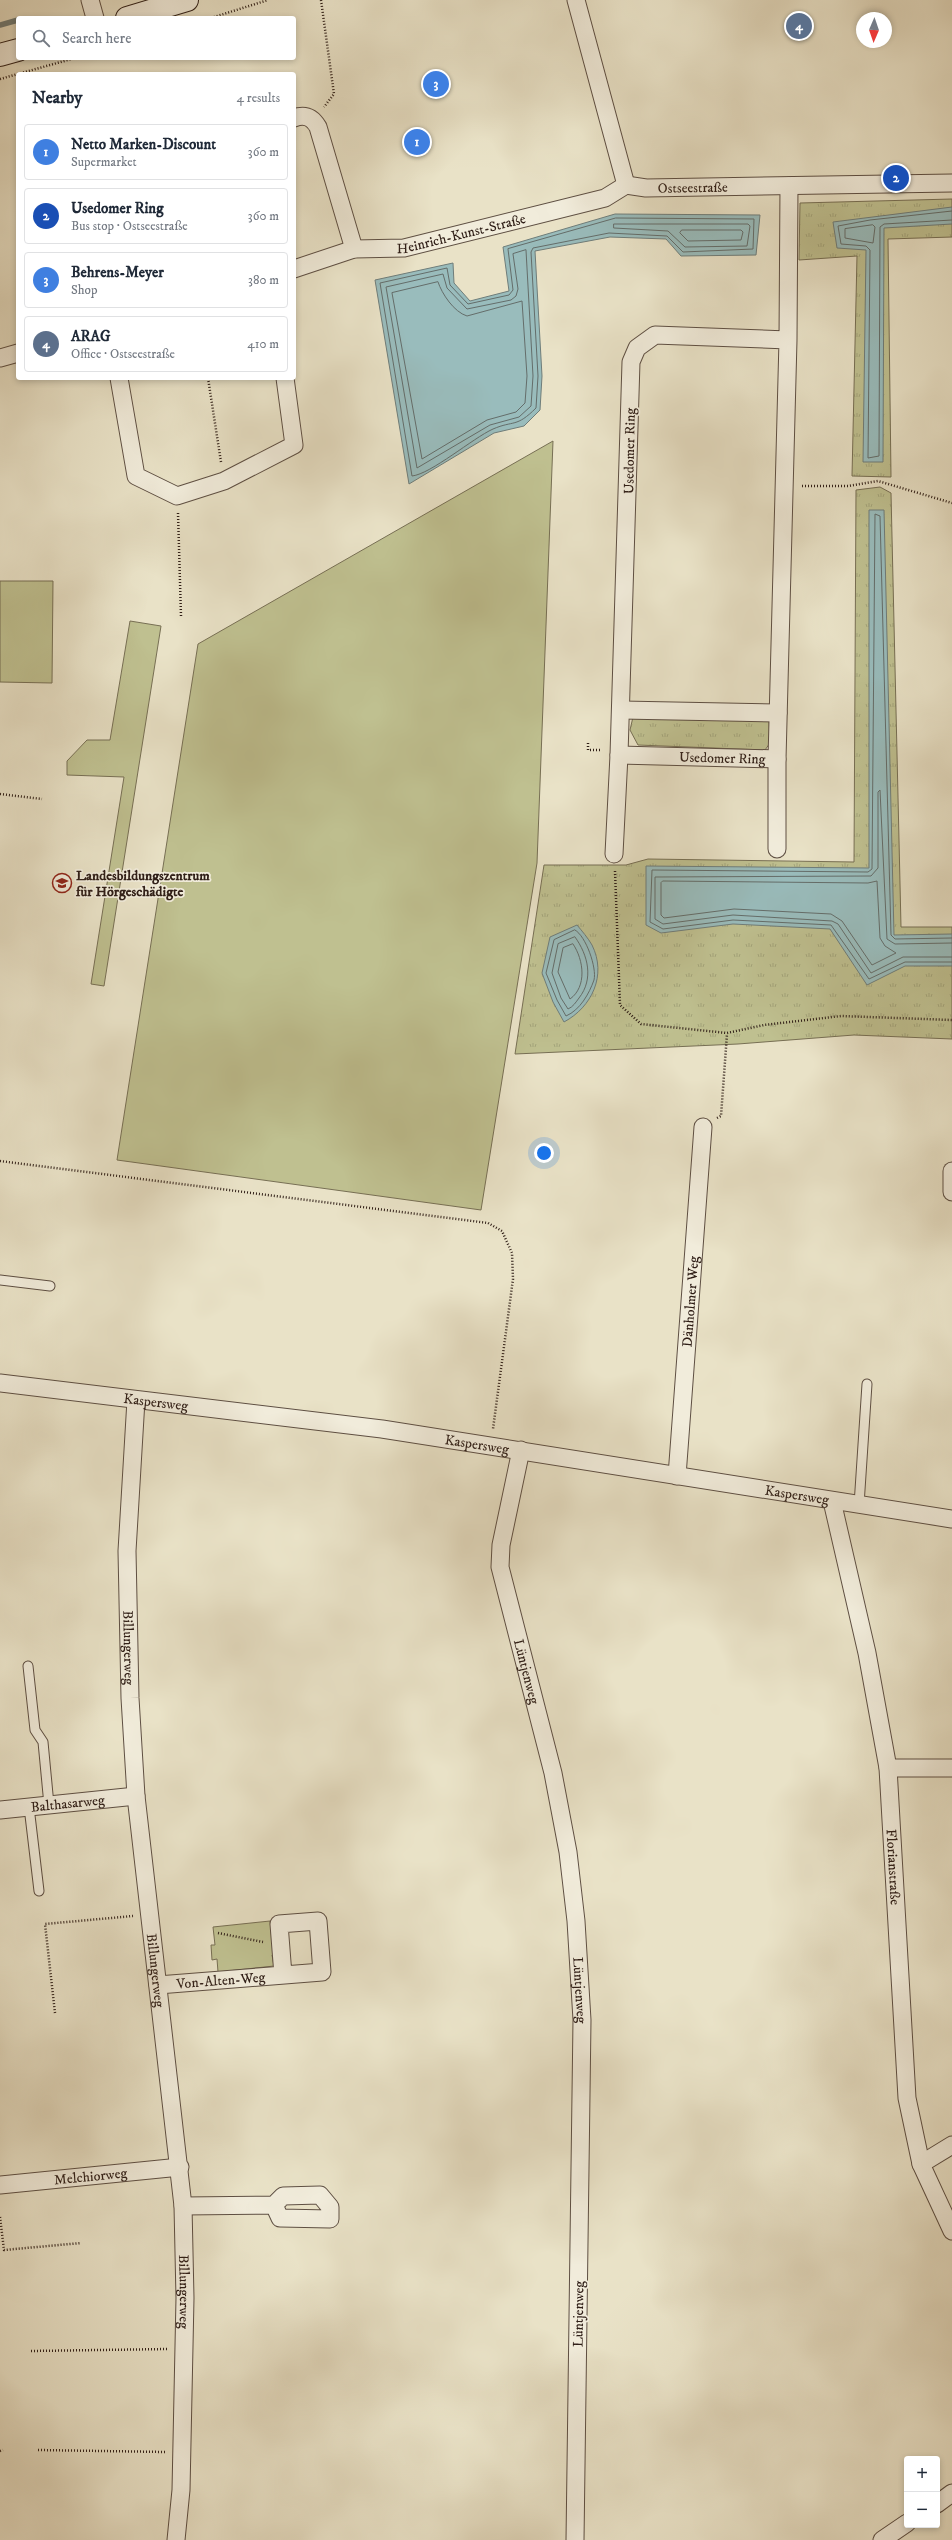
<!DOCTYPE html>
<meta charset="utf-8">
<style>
:root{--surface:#fff;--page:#f6f6f7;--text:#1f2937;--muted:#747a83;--line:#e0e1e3;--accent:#b45309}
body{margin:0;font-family:"IM FELL DW Pica",serif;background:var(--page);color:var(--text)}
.controls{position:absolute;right:12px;bottom:12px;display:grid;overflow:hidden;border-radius:4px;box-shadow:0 2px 6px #0003}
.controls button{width:36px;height:36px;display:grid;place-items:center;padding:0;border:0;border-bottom:1px solid var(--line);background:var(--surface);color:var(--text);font:20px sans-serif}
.compass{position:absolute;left:856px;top:12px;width:36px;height:36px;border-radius:50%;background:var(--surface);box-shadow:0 2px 6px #0003;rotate:182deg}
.you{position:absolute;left:544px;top:1153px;width:14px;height:14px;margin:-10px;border:3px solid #fff;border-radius:50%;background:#1a73e8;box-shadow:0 0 0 6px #1a73e833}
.badge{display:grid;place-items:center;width:26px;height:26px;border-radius:50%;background:var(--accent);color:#fff;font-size:13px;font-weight:700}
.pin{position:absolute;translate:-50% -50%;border:2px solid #fff;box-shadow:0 1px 4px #0006}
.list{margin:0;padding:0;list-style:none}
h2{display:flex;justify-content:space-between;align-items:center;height:52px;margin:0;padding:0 16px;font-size:17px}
h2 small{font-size:13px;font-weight:400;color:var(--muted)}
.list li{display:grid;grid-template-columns:26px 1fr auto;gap:12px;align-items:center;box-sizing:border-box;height:56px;margin:0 8px 8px;padding:0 8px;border:1px solid var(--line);border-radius:4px}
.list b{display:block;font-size:15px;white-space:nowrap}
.list p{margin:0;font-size:13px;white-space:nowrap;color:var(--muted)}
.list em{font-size:13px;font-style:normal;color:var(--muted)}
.icon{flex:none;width:22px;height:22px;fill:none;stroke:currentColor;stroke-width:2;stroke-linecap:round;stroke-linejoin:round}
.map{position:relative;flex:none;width:952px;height:2540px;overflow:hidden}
.search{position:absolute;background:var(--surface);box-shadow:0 2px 6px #0003;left:16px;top:16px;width:280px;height:44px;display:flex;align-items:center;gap:10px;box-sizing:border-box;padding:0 14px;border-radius:4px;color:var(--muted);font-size:15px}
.panel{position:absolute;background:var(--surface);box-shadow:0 2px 6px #0003;left:16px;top:72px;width:280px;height:308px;border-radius:4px}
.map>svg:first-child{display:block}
.grass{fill:#bfc090;stroke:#776f54}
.park{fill:url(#park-tufts);stroke:#776f54}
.water{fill:#99bcbc;stroke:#6f7d7a}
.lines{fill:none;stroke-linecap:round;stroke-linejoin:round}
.shore{stroke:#646d6a;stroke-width:1}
.stream{stroke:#6f7d7a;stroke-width:5.5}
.lane-casing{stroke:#5e4f43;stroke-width:11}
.street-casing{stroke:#5e4f43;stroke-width:19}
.secondary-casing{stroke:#2f1e17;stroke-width:24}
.path{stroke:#2f1e17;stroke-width:2.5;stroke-dasharray:1 2;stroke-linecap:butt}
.lane{stroke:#f1ecdb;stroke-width:9}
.street{stroke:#f1ecdb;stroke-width:17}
.secondary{stroke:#f1ecdb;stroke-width:22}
.labels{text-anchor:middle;stroke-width:3.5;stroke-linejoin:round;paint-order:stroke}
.street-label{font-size:14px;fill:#2f1e17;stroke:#f1ecdb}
.poi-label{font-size:14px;font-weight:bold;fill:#2f1e17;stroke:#f1ecdb;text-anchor:start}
</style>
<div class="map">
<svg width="952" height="2540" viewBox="0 0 952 2540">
<defs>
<pattern id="park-tufts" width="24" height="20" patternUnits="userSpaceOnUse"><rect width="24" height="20" fill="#bfc090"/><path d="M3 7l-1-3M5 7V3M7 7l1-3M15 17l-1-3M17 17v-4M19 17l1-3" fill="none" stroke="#a4a57b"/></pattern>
</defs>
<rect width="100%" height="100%" fill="#e9e2c7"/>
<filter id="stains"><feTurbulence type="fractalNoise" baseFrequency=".005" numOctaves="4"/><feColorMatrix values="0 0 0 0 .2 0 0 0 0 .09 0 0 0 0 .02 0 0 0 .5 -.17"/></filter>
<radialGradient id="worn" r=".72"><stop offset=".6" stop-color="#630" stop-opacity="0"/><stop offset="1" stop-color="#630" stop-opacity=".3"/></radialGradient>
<path class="grass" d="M553,441L537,863L481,1210L117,1160L198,644Z
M0,581H53L52,683L0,682Z
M130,621L161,626L104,986L91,984L124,777L67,775V761L87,740H110Z
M270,1921L272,1940L277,1955H272L274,1966L218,1972L217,1959L212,1960L211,1945H215L213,1927Z"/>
<path class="park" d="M952,199V237L888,239L891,477L852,476L857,256L799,260L800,203Z
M880,487L891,493L901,927H952V1039L854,1035L738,1044L515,1054L544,865H626L648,859L854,862L856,490Z
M633,717L769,719L770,743L765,750L638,745L630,730Z"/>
<path class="water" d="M952,207V224L884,228L883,462H863L866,250L837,248L833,222Z
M615,214L760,215L756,255L681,256L666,239L610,237L535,251L542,376L540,410L524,426L494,433L409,484L375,280L453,263L454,283L470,301L509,291L503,247Z
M869,510H884L894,935L952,934V966H905L867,985L830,929L733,924L661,933L646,925V866L869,868Z
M577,925C582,931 588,938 592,945C607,975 592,1007 564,1022L553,1002L542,973L550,937Z"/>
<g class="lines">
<path class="shore" d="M952,211L870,220L838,226L841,244L866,246L870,250L868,458L879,456L880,227L884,224L952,220
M616,218L754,219L753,249L683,252L667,236L609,233L533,248L531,252L538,376L536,408C516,428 514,420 493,429C473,438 431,474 412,476L380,283L447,268L450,285L468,304L509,295L513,290L508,249Z
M614,224H748L750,226L747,246L685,247L668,231L614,228Z
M873,225L875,227L873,243L845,238V229Z
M682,230H741L743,232L741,240L688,241L680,233Z
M526,250L533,376L531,406L519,417L490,425L417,468L386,287L443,274L447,288L467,309L511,300L516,296L518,289L513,254Z
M438,282C442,294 454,312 467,316L522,301L527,376L525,403L516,412L487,420L422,459L392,293Z
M663,881L868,883L877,881L880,938L885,946L896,953L872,965L842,921L831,914L734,909L664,918L661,915V883Z
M575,930C586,936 597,968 594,980C589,994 580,1010 566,1016L557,1000L546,973L554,940Z
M575,937C588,955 594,979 579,998C576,1002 573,1007 568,1009L561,998L552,973L558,944Z
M952,938L895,939L891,935L880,516L875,514L872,869L868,872L652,870L650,922L663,929L733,920L831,925L869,979L905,962H952
M952,943L895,944L887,939L880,790L878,792V868L871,876L655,877V919L663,924L733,915L832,921L838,924L871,973L903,957H952
M573,944C584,960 587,987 570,999L558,972L563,948Z"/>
<path class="stream" d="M0,25L18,20"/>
<defs>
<path id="lane" d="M0,1280L50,1286
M859,1505L867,1384
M28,1666L35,1730L43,1742L49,1805
M29,1807L39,1891"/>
<g id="street">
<path d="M90,0L95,18"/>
<path d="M576,0L626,185"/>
<path d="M294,118C305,114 312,117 318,127L354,249"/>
<path id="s1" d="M626,185L646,188L952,183"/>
<path id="s2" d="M294,269L354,249L404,248L605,198L626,185"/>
<path id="s3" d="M788,340L655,335L637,348L631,362L619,755L777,759L788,340L789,186"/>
<path d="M0,358L18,353"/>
<path d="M119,378L136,476L177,496L224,481L294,445L285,378"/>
<path d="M622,710L778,713"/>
<path d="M777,759V849"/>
<path d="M614,854L619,755"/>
<path d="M952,1171V1192"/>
<path id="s4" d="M0,1383L382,1429L952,1519"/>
<path id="s5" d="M136,1400L127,1551L130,1698L136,1796L183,2206L185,2298L181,2490L176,2540"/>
<path id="s6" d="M521,1450L501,1545L500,1567L553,1773L568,1852L576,1921L582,2020L575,2540"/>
<path id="s7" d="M677,1476L703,1127"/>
<path id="s8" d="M832,1501L867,1653L888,1768L907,2098L921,2164L952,2231"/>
<path d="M888,1768H952"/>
<path id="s9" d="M0,1810L136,1796"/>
<path id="s10" d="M158,1985L322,1972L318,1921L279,1924L283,1975"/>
<path d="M921,2164L952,2145"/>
<path id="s11" d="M0,2185L180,2167"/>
<path d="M183,2206L274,2205L280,2218L330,2219V2207L320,2195L283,2196L274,2205"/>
<path d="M937,2504L952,2493"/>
<path d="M882,2540L907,2523"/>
</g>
<path id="secondary" d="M127,18L187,0
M0,55L18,50"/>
</defs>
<use href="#lane" class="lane-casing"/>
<use href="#street" class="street-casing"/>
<use href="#secondary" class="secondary-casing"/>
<path class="path" d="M321,0L334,94L324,107
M211,18L268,0
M0,79L75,58
M208,378L221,462
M802,486H848L878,481L952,503
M178,513L181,616
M588,743V750H601
M0,794L42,799
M615,871L620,1005L641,1024L727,1033L764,1025L841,1016L952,1020
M717,1118L721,1116L727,1034
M0,1161L488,1223L502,1231L512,1253L513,1279L493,1429
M218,1933L263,1942
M55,2013L45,1924L133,1916
M0,2217L4,2250L81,2243
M31,2351L168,2349
M38,2450L165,2452
M0,2451L3,2450"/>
<use href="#lane" class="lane"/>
<use href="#street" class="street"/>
<use href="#secondary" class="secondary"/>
</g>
<defs>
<symbol id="school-ring" viewBox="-11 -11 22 22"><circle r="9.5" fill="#f1ecdb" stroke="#8f2418" stroke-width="1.5"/><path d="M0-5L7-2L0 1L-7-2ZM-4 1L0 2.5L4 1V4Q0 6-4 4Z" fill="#8f2418"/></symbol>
</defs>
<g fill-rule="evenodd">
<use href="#school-ring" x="51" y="872" width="22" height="22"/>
</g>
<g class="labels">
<g class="street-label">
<text dy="5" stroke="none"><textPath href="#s1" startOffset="67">Ostseestraße</textPath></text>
<text dy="5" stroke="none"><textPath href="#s2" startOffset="172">Heinrich-Kunst-Straße</textPath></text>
<text transform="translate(629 451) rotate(-89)" y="5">Usedomer Ring</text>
<text dy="5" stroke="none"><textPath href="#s3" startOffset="667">Usedomer Ring</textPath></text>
<text dy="5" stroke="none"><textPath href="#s7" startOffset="175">Dänholmer Weg</textPath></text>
<text dy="5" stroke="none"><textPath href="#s4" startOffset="157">Kaspersweg</textPath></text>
<text dy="5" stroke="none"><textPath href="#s4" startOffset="481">Kaspersweg</textPath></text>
<text dy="5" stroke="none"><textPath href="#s4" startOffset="805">Kaspersweg</textPath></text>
<text dy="5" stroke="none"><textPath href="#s5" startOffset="248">Billungerweg</textPath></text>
<text dy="5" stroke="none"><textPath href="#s6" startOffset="227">Lüntjenweg</textPath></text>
<text dy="5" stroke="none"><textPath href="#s9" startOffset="68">Balthasarweg</textPath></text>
<text dy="5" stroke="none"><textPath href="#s8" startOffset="372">Florianstraße</textPath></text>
<text dy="5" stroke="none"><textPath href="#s5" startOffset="572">Billungerweg</textPath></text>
<text dy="5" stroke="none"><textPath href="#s10" startOffset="63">Von-Alten-Weg</textPath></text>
<text dy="5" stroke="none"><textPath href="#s6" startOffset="551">Lüntjenweg</textPath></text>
<text dy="5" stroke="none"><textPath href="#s11" startOffset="91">Melchiorweg</textPath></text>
<text dy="5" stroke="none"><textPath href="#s5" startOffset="895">Billungerweg</textPath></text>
<text transform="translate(578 2314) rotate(-89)" y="5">Lüntjenweg</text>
</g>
<g class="poi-label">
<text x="76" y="880">Landesbildungszentrum<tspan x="76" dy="16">für Hörgeschädigte</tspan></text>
</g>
</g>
<rect width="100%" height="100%" filter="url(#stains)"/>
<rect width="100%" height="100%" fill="url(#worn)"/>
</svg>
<div class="controls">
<button>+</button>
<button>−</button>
</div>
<svg class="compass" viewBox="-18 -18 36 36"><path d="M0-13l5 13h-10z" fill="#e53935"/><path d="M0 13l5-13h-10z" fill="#747a83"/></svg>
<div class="you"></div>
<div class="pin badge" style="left:417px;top:142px;background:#3f7fe0">1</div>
<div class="pin badge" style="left:896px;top:178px;background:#1a4fb4">2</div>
<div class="pin badge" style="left:436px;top:84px;background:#3f7fe0">3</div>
<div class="pin badge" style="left:799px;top:26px;background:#5c6f8a">4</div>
<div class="search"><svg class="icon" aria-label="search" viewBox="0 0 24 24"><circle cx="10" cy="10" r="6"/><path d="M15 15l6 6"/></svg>Search here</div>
<section class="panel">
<h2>Nearby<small>4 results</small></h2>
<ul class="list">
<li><span class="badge" style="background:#3f7fe0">1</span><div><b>Netto Marken-Discount</b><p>Supermarket</p></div><em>360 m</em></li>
<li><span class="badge" style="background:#1a4fb4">2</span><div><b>Usedomer Ring</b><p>Bus stop · Ostseestraße</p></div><em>360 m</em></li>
<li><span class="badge" style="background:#3f7fe0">3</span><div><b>Behrens-Meyer</b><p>Shop</p></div><em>380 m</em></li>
<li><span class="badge" style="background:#5c6f8a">4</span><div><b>ARAG</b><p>Office · Ostseestraße</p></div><em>410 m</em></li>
</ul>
</section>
</div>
